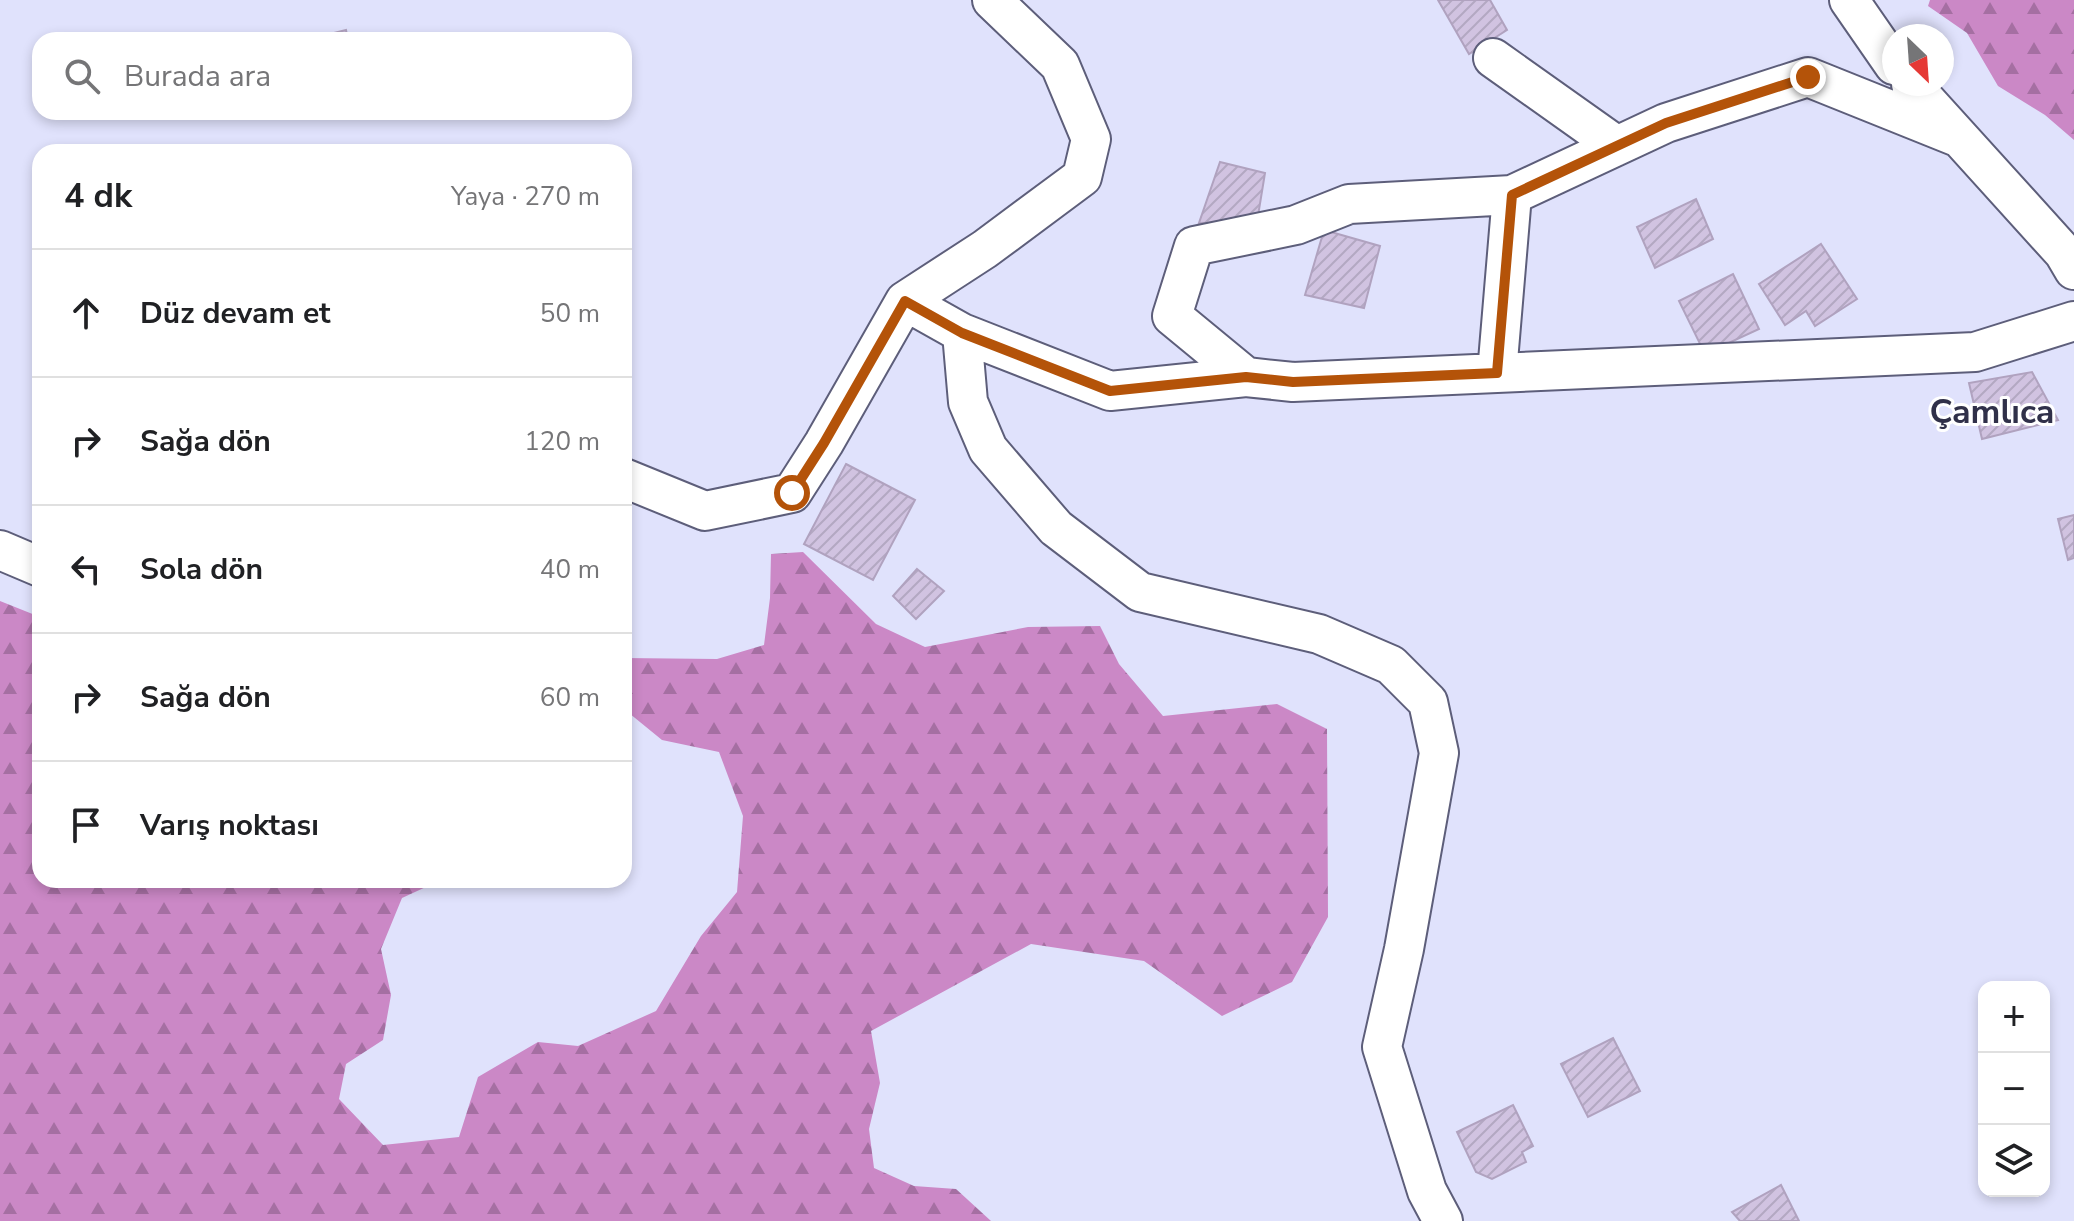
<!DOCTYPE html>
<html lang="tr">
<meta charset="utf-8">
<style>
:root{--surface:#fff;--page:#f2f2f2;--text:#202124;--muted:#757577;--line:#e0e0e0}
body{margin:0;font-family:"Nunito Sans",sans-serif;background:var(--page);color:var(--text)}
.controls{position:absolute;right:24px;bottom:24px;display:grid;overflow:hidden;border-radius:16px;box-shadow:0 4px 12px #0003}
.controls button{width:72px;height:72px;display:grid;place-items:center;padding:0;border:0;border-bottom:2px solid var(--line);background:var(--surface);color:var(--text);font:40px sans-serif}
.compass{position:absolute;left:1882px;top:24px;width:72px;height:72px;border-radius:50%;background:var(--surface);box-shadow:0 4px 12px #0003;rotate:155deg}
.stop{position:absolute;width:24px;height:24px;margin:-18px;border:6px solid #b45309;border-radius:50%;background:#fff}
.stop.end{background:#b45309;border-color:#fff;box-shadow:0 2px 8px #0008}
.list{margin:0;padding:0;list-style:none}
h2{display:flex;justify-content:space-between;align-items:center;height:104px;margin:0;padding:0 32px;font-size:34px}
h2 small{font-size:26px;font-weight:400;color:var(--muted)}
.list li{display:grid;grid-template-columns:52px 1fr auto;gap:24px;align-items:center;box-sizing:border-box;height:128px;padding:0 32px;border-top:2px solid var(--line)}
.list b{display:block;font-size:30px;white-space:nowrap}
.list em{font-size:26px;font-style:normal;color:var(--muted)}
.icon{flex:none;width:44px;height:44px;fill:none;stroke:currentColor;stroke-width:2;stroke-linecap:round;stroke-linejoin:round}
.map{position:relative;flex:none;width:2074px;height:1221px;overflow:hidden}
.search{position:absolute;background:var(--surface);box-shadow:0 4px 12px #0003;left:32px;top:32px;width:600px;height:88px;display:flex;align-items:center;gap:20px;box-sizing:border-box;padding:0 28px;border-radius:24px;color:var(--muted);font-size:30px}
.panel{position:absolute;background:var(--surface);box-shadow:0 4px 12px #0003;left:32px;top:144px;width:600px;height:744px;border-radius:24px}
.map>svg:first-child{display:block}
.forest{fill:url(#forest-firs)}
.building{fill:url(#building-hatch);stroke:#b0a2bf;stroke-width:2}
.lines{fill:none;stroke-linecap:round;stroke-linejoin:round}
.street-casing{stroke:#5d5e7a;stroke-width:42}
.street{stroke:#fff;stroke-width:38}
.route{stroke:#b45309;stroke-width:10}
.labels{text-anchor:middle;stroke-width:6;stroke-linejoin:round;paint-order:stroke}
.district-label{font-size:34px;font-weight:bold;fill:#303049;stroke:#fff}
</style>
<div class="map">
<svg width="2074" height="1221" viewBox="0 0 2074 1221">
<defs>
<pattern id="forest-firs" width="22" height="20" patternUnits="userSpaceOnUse" patternTransform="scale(2)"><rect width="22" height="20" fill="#cb88c6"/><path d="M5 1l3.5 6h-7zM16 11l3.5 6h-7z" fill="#a56fa2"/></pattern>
<pattern id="building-hatch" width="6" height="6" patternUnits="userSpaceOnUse" patternTransform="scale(2)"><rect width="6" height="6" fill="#d1c3e1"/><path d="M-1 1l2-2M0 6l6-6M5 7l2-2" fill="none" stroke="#b3a8c2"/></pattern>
</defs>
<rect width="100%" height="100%" fill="#e0e2fc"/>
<path class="forest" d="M1930,0H2074V140L2045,115L1998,86L1967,33L1928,6Z
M803,552L876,624L925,647L1028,627L1100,626L1119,664L1163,716L1277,704L1327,729L1328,917L1292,982L1222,1016L1144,961L1031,944L871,1031L880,1083L869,1129L874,1168L914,1186L956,1189L991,1221H0V601L40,617V880H441L402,898L381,949L391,995L383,1040L346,1064L339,1099L383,1145L459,1137L478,1077L538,1042L578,1046L656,1011L701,936L737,892L743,816L719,752L662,740L624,709V658L717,659L764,645L770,598L771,554Z"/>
<path class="building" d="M1438,0H1490L1507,30L1469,54Z
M346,30L348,40H306Z
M1220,162L1265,173L1257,222L1199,223Z
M1696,199L1713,239L1655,268L1637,227Z
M1324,230L1380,246L1364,308L1305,295Z
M1821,244L1857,299L1815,326L1806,311L1785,325L1759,284Z
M1733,274L1759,329L1705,354L1679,301Z
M2032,372L2058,420L1982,439L1969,383Z
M846,464L915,500L873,580L804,544Z
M2074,515V558L2068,560L2058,519Z
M917,569L944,591L916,619L893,596Z
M1613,1038L1640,1091L1588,1117L1561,1064Z
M1513,1105L1533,1146L1522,1152L1526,1162L1492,1179L1476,1172L1457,1132Z
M1781,1185L1799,1221H1740L1732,1212Z"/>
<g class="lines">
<defs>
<path id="street" d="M1849,0L1894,65
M1493,58L1617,146
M1911,84L2064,253L2074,270
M905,301L962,333L968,402L988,449L1056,528L1140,592L1319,634L1391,665L1428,702L1439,753L1404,949L1382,1047L1427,1191L1443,1221
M962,333L1110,391L1246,377L1293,382L1975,352L2074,321
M1497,373L1512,195L1666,123L1808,77L1960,138
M1246,377L1172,316L1194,246L1296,225L1349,204L1512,195
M624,478L705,511L792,493L824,443L905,301L985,249L1082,177L1091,139L1060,65L992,0
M0,550L40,567"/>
</defs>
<use href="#street" class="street-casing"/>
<use href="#street" class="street"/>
</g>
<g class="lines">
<path class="route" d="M792,493L824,443L905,301L962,333L1110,391L1246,377L1293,382L1497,373L1512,195L1666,123L1808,77"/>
</g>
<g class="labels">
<g class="district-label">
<text x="1992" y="423">Çamlıca</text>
</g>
</g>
</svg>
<div class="controls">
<button>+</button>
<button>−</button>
<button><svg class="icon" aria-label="layers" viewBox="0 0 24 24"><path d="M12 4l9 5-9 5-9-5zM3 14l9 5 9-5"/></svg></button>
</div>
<svg class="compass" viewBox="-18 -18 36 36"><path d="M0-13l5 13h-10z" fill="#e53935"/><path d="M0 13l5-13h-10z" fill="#757577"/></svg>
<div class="stop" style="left:792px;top:493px"></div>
<div class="stop end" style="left:1808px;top:77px"></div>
<div class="search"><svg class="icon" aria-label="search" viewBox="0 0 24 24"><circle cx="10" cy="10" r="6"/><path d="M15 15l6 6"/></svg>Burada ara</div>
<section class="panel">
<h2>4 dk<small>Yaya · 270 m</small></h2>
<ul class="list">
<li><svg class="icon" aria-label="ahead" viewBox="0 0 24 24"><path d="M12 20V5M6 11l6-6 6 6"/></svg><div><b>Düz devam et</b></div><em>50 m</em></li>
<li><svg class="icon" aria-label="right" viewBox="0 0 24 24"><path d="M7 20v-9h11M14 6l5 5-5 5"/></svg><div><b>Sağa dön</b></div><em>120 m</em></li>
<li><svg class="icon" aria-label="left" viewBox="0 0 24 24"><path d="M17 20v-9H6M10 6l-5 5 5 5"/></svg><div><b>Sola dön</b></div><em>40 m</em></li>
<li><svg class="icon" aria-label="right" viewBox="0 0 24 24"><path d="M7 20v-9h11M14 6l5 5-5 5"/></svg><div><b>Sağa dön</b></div><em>60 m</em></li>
<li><svg class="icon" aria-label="arrive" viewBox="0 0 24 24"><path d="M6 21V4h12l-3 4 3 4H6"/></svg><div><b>Varış noktası</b></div></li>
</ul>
</section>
</div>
